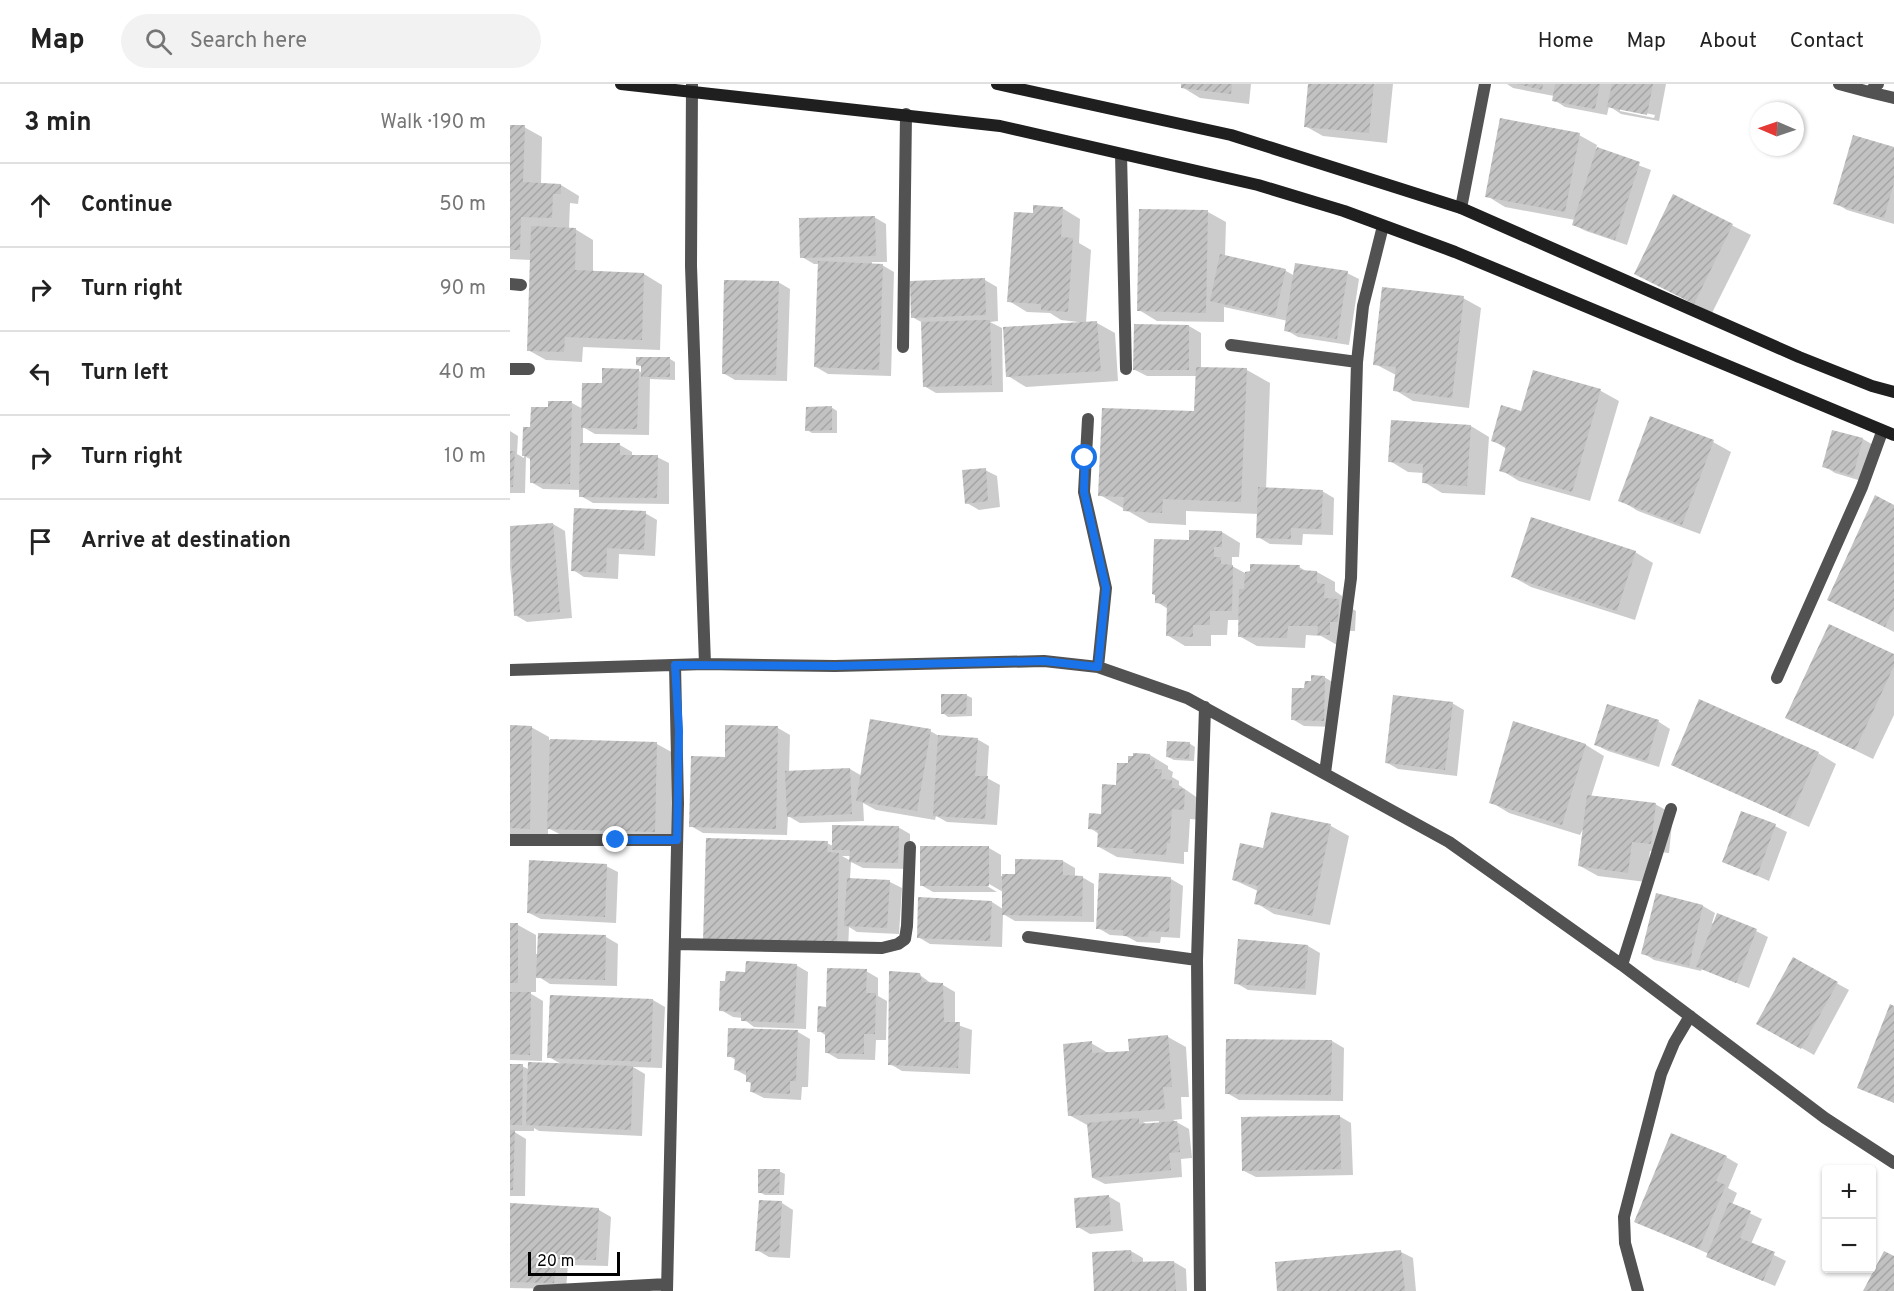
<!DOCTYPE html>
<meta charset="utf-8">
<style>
:root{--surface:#fff;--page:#f2f2f2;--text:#222;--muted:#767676;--line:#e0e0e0}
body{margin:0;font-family:Overpass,sans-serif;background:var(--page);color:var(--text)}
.controls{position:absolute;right:18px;bottom:18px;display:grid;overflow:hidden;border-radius:6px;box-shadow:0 2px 4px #0004}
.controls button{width:54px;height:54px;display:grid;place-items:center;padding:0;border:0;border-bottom:2px solid var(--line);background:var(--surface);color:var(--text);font:30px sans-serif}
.compass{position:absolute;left:1240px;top:18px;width:54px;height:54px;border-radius:50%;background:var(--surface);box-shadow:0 2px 4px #0004;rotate:272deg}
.scale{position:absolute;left:18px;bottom:15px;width:92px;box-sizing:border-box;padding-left:6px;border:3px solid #000;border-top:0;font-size:16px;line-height:21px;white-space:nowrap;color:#000;-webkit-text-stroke:4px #fff;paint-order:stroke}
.stop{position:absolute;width:18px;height:18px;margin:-14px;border:4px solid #1a73e8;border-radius:50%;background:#fff}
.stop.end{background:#1a73e8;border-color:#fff;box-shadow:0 2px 6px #0008}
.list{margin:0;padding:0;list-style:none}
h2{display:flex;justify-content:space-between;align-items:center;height:78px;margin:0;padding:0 24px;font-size:26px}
h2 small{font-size:20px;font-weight:400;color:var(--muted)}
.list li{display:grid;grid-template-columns:39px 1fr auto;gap:18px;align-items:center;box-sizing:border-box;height:84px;padding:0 24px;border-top:2px solid var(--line)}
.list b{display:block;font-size:22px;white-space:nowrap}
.list em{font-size:20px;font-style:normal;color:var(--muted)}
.icon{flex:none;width:33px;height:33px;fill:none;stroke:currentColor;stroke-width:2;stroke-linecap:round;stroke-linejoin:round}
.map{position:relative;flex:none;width:1384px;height:1207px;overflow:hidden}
header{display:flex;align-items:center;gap:36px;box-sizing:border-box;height:84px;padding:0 30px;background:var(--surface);border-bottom:2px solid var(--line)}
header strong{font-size:28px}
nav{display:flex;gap:33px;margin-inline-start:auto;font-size:21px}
.search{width:420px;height:54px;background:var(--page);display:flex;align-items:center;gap:15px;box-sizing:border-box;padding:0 21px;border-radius:33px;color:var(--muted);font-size:22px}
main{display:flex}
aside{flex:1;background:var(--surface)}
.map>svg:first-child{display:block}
.shadow{fill:#0003;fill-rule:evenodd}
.building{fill:url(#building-hatch)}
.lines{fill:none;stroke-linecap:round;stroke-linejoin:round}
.street{stroke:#525252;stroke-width:12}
.secondary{stroke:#1f1f1f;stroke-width:12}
.route{stroke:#1a73e8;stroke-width:8}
</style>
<header>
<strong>Map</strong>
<div class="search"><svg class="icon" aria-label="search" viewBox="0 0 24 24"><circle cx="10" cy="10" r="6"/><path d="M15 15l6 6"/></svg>Search here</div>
<nav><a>Home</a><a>Map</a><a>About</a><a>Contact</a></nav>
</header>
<main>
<aside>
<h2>3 min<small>Walk · 190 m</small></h2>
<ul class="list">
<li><svg class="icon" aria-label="ahead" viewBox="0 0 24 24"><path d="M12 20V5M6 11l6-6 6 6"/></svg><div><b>Continue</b></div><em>50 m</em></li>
<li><svg class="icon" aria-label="right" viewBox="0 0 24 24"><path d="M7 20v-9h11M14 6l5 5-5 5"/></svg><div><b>Turn right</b></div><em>90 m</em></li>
<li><svg class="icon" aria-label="left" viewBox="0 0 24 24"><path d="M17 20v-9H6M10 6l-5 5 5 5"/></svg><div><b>Turn left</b></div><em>40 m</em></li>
<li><svg class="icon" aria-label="right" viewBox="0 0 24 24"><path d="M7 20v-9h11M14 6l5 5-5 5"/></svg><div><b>Turn right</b></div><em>10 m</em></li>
<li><svg class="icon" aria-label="arrive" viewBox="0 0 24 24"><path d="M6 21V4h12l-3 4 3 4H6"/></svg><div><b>Arrive at destination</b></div></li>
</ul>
</aside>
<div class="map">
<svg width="1384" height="1207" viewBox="0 0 1384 1207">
<defs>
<pattern id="building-hatch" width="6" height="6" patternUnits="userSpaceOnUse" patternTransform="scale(1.5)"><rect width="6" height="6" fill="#c2c2c2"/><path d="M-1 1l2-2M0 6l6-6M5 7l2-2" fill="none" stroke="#a5a5a5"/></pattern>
</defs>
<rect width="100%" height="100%" fill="#fff"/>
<path class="shadow" d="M673,0H741L739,20L690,14L672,3Z
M800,0H883L877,59L813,52L795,42Z
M997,0H1156L1149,37L1111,30L1099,22L1097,31L1055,23L1044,16V12L1003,4ZM1110,24L1145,31L1144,34L1110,27Z
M0,42L14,43L32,53L31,100L51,101L69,112L68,120L60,119L59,145H65L83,156V188L134,190L152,201L150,266L73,263L72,278L36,276L18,266L21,176L0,175Z
M1069,51L1087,61L1086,65L1141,86L1117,161L1076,147L1064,141L1065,136L995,123L977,112Z
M1344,53L1384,65V149V140L1337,126L1325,119Z
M1164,112L1241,151L1202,229L1126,190Z
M552,124L570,135L569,159L581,166L576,239H587L605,249L608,297L516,303L498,292L576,239L551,236L540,229L517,228L499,217L525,131Z
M631,126L698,128L716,138L715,173L776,187L785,192L837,189L849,195L839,261L788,253L776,246L778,237L714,223V238L647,237L629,226Z
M364,133L376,140L377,178H362V181H372L384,188L381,292L318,290L306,283L310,180H304L292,173Z
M475,196L487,203L488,237L480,238L492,244L493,308L426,309L414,302L413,239L402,233Z
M268,198L280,205L277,297L225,296L213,289Z
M953,214L971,224L959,324L903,317L885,306L886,291L865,280Z
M679,242L691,249V284L737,286L760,299L756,405L812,407L824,414L823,451L793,450L792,461L760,460L748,453L749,430L676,427V441L639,439L590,411L686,329L687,292H637L625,286Z
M160,275L165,278V296L140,295L139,351L85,350L73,343V361H110L122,368V372L147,373L159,379V420L83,419L71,412V406L33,405L21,398L22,376L16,373L15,409H0V347L8,352L7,370L14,374V344H22L39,324L62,319L73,325L93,301L129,287L133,289V283L127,280Z
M1024,288L1091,307L1109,317L1080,417L1009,397L991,386L997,365L982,356L1012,329Z
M321,323L327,327V349H302L297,346Z
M961,342L979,353L975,411L932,409L914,398V389L898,388L880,377Z
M1323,347L1353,355L1365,362L1355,398L1325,389L1314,382Z
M1203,358L1221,368L1190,450L1128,427L1110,416Z
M475,386L487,392L490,423L469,426L457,419Z
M1365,413L1384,422V548L1319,515Z
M135,429L147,436L145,472L109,470L108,495L74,493L63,486Z
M43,440L55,447L62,534L17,538L5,531L0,483V444Z
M712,448L730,459L729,473H722V482L735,489L789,483L798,488H807L825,498V507L832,512V519L846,527L845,547H838L827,561L811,552L796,551L795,564L747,562L729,552L730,536H718L717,551H701V562H675L657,551L658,525L647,518L681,457Z
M1125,468L1143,479L1125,536L1021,503L1003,493Z
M1320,542L1384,572V631L1363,675L1277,633Z
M814,593L826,600L825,643L794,642L782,635L796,606Z
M456,611L462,614V632L438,633L433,629Z
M942,619L954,626L947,692L888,685L876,678Z
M1098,622L1149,638L1160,645L1149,683L1098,667L1086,661Z
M1004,639L1076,661L1094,672L1081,713L1145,720L1163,730L1159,769L1140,767L1136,798L1088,792L1070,782L1075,741L1070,751L999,729L981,718Z
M0,643H21L39,653V656L147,660L165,670L162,758L57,754L38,744V754H0Z
M268,644L280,651L279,688L340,685L352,692L420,647L431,653L467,655L479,662L477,694L490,701L487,741L437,738L426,732L425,736L366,726L353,719L354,737L290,739L278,732L277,751L193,749L181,742L216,674Z
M679,659L685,663L684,677L664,676L658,673Z
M1308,669L1326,680L1299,743L1163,680Z
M640,671L658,682V685L663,688L662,693L669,697V701L692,717V736L680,735L678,768H674V780L607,773L589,763V750L580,744L593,731L620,681Z
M762,729L821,742L839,752L820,841L764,830L746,819L748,807L724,796L754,766Z
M1265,742L1277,748L1259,797L1214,777Z
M388,743L400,750V785L353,784L341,778L340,795L380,798L392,804L389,850L347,848L339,843L338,867L207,863L317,759L323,762ZM332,772H341V777Z
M479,764L491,771V792H506V776L553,777L565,784V793H572L584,800V838L505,837L493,830L492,863L420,860L408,853L482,818L493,825V808L474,797L472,799L487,808H423L411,801Z
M96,782L108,788L106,839L31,835L19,829Z
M590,791L661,795L673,802L670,854L651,853L650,859L627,858L616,852L600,851L588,844Z
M1147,811L1193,822L1205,829L1202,839L1246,847L1258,853L1239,904L1192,885L1191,887L1144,876L1133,869Z
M0,841H8L26,851V870H29V851L96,853L108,860L107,902L40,900L26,891V908H18L33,917L32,977L0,976Z
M798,862L810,869L806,911L738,906L726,899Z
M1283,875L1339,906L1304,971L1248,939Z
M286,881L298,888L296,945L244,943L232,934L223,933L211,926L237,889Z
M356,887L368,894V912L377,917L376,956H366L365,976L328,975L316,968L317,952L309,947L318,924Z
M410,891L422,900L433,901L445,908V940L462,946L460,990L392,987L380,980Z
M143,916L155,923L152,984L123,983L135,990L132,1052L29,1047L24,1044V1047H3L16,1055L15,1112H0V981L12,982L20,986L51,980L39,973Z
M288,948L300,955L298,1003H292L291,1016L254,1014L242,1008V1000L237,997V992L226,986V976L219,972Z
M658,953L676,963L679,1013H671L672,1035L663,1036L679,1045L682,1074L671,1075L672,1093L595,1100L583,1094L579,1042L559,1031L581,959L600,970L621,968ZM649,1037V1040L638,1041L633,1038Z
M822,957L834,964L833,1017L729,1016L717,1009Z
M829,1032L841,1039L843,1091L746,1093L734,1087Z
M1216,1073L1228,1080L1218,1104L1227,1109L1222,1121L1252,1135L1241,1160L1276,1177L1265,1202L1210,1179L1198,1172L1199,1170L1126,1137Z
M269,1087L275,1090L274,1111H255L249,1108Z
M598,1112L610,1119L613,1147L580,1150L568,1143Z
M272,1119L283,1126L280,1174L259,1173L247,1166Z
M0,1120L89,1126L101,1133L98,1182L58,1181L56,1205L0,1204Z
M621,1167L633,1174V1179L664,1178L676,1185L677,1207H586Z
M891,1168L903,1174L906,1207H769Z"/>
<path class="building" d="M671,0H722L721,10L671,4Z
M798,0H864L859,49L794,43Z
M1007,0H1033L1032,6Z
M1045,0H1090L1085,25L1042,17Z
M1102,0H1143L1137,31L1097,23Z
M990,34L1070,49L1055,128L975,113Z
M0,41H15L13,98L51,100V110H43L42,134L11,133L10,166H0Z
M1343,51L1384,63V99L1374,134L1323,120Z
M1087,63L1130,78L1105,156L1062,141Z
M1163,110L1223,140L1184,220L1124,190Z
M523,121L553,123L551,153L563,154L558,228L531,226V220L497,218L504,128L523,129Z
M629,125L698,126L696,229L627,227Z
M365,132L366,172L290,174L289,134Z
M21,142L66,144L65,186L134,189L132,256L55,253L54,268L17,267Z
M710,170L776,185L765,232L700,217Z
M308,177L373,180L369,286L304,283Z
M785,179L838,187L827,255L774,247Z
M475,194L476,231L401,234L400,197Z
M214,196L269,197L266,291L212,290Z
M872,203L954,212L942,314L883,307L886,283L863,281Z
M472,236H480L482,301L413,303L411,238Z
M587,237L591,287L496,293L493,243Z
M624,240L679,241V286H623Z
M126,273H160V293H131V282L126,281Z
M686,283L737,284L731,418L653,415L652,429L613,427L614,413L588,412L592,324L684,327Z
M92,284L129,285L127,345L71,344L72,299H92Z
M1023,286L1091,305L1062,408L989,387L996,362L981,357L991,321L1011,327Z
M38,317H62L60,400L20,399V372H12L13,343H20L21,323H38Z
M322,322V346L295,347L296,323Z
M1140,332L1204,356L1172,441L1108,417Z
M881,336L961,341L957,402L912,399L913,380L878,378Z
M1322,346L1353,354L1343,392L1312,383Z
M70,359H110V371H148L147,414L69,413Z
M0,367H5L3,403H0Z
M476,384L478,417L455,420L452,386Z
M748,403L813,406L811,445L781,444V455L746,454Z
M1365,411L1384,421V524L1375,543L1317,516Z
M64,424L136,427L134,466L97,464L96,489L61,487Z
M1021,433L1126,467L1107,527L1001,493Z
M43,439L50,528L4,532L0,442Z
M679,446L712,447V463H704V473H711V480L723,481L722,527H700V541H683V553L656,552L657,520L645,519V511L642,510L644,455L679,456Z
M740,480L790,481L789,486L807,487V499L815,500L814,514L829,515L828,538H820V551H807L808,542H778L777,554L728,553L729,505H734L735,488L740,487Z
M1319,540L1384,570V582L1345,666L1275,634Z
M801,591L815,592L814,637L781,636L782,604H794L795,597H801Z
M431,610H457L456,630H431Z
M883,611L943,618L935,686L875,679Z
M1189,615L1309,668L1280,734L1161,681Z
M1097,620L1149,636L1137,677L1084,661Z
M360,635L421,645L407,727L346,717Z
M1003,637L1076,660L1052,741L979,719Z
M0,641L22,642L20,745L0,744Z
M215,641L268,642L266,745L179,743L181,672L215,673Z
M428,651L468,654L465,692H478L475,735L423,732Z
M40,655L147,658L145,748L37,745Z
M657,657L680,658L679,675L656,673Z
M623,669L640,670V676H645L644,685H652L651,695L662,696V704L675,705L674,726L662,725L660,759H657L656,771L623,769V765L587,763L588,746L578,745L579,729L591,730L592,700L606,701L607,679H618V672H623Z
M340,684L342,730L277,733L275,687Z
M1077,711L1146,719L1141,760L1122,758L1118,789L1068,782Z
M1231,727L1266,740L1247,792L1212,778Z
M761,728L821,740L802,832L744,820L748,802L722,796L730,759L753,764Z
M322,741L389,742L388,779L339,778L340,766H322Z
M196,754L318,757L317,768L329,769L327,861L193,857Z
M410,762H479V802H410Z
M505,775L553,776V791L573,792L572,832L492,831V790H505Z
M19,776L97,780L95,833L17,829Z
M589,789L661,793L659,848L639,847L638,853L613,852V846L586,845Z
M337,794L380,796L377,844L334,842Z
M1146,809L1193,821L1179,882L1131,870Z
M408,813L482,817L480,857L407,854Z
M1207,829L1247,845L1226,899L1186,883Z
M0,839H8V899H0Z
M28,849L96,851L95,896L26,894Z
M728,855L798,861L795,905L724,900Z
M1283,873L1328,898L1291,965L1246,940Z
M236,877L287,880L284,939L231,937V928L209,927L210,897H215L216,887L235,888Z
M317,884L357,885L356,909H366L365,950H354V970L315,969V948H307L308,922L316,923Z
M379,887L410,889L412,898L433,899L434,938H450L448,984L378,981Z
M0,908H21L20,971L0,970Z
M40,911L143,915L141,978L37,974Z
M1380,920L1384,922V1019L1347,1004Z
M218,944L288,946L286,997H280V1010L240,1008L241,998H236V987L224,986L225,973H217Z
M658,951L662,1003H653L655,1025L558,1032L553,960L582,957V969L619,967L618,955Z
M716,955L822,956L821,1011L715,1010Z
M18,978L123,982L121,1046L16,1041Z
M0,980H13L12,1041H0Z
M830,1031L831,1085L732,1087L731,1033Z
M629,1034V1040L667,1037L670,1068L659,1069L661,1086L582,1094L577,1039Z
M0,1046H5L3,1106H0Z
M1161,1049L1217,1072L1206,1097L1216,1101L1189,1165L1124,1138Z
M248,1085H270L269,1109H248Z
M599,1111L601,1141L566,1144L564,1114Z
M249,1116L272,1117L269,1168L245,1167Z
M1219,1118L1241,1127L1230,1154L1265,1168L1253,1197L1196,1173Z
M0,1119L89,1124L86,1176L47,1175L44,1199L0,1198Z
M621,1166L622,1178L664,1177L666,1207H584L582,1168Z
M891,1166L895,1207H767L765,1178Z
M1374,1167L1384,1172V1207H1353Z"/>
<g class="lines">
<path class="street" d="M182,0L181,182L195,580
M1329,0L1359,8L1368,0
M1359,8L1384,14
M611,70L616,285
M951,124L975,0
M0,200L11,201
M721,261L847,278
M393,263L396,30
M0,285H19
M578,335L574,408L596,504L588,583
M0,586L195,580L325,582L534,577L588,583L677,614L939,758L1112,881L1315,1034L1384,1079
M1267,594L1352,403L1372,348
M815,689L841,494L847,278L853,222L873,142
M0,756H167
M518,853L687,876
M166,860L372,864L388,860L395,855L397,842L400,763
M1112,881L1161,725
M29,1207L157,1200
M157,1207L168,719L165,581
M690,1207L687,876L695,623
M1128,1207L1115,1159L1114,1133L1151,990L1164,959L1180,932"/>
<path class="secondary" d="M111,0L490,42L748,101L834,127L945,168L1384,351
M487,0L721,51L951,124L1289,273L1362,302L1384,308"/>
</g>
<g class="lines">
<path class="route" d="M106,756H167L169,647L165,581L325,582L534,577L588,583L596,504L574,408L575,374"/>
</g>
</svg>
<div class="controls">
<button>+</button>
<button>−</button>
</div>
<svg class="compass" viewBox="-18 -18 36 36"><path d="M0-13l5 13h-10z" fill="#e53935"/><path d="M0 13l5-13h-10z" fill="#767676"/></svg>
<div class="scale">20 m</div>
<div class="stop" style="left:575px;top:374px"></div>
<div class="stop end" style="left:106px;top:756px"></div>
</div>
</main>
